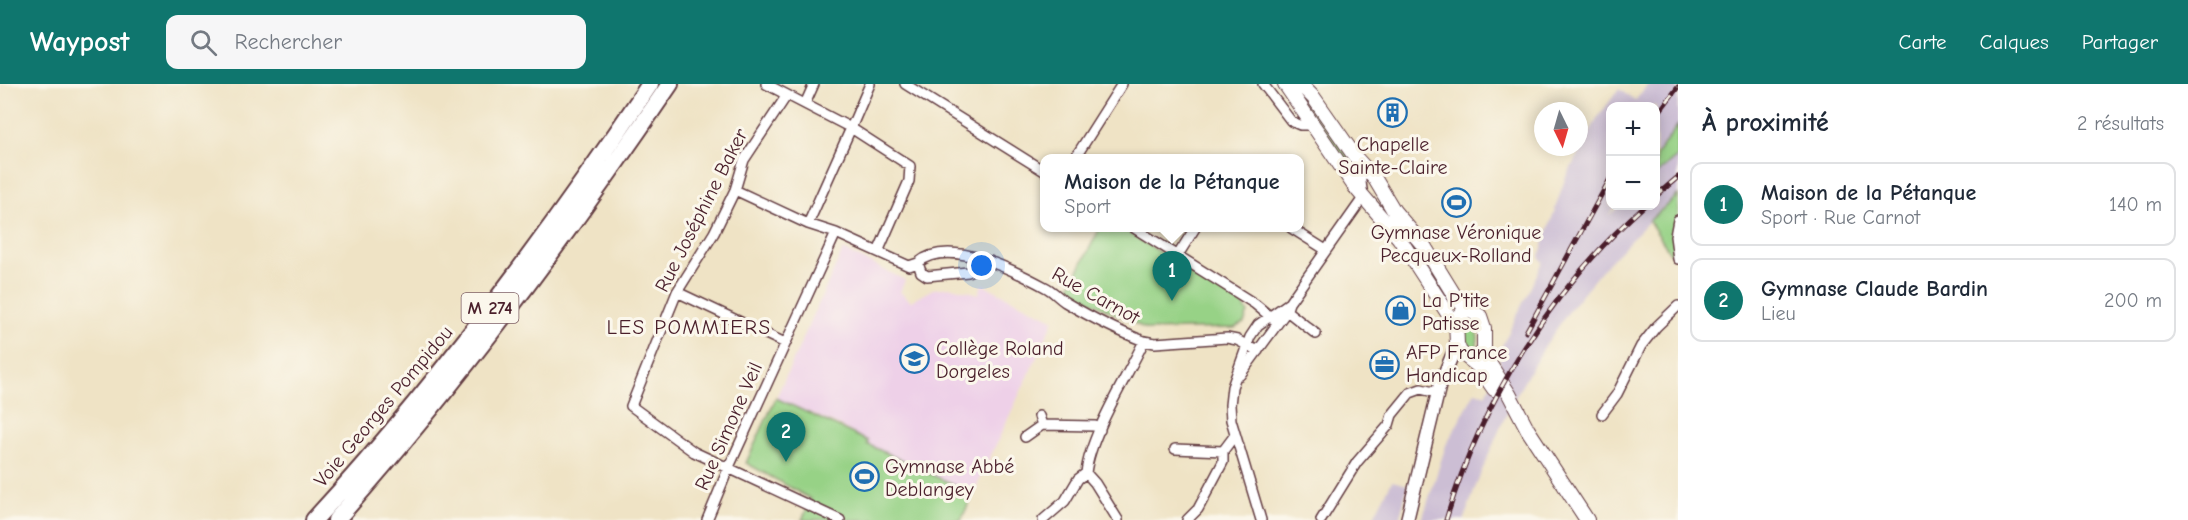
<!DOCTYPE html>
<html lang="fr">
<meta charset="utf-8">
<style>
:root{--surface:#fff;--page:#f6f6f7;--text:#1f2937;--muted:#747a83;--line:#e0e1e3;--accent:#0f766e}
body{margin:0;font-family:"Comic Neue",sans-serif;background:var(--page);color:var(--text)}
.controls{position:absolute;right:18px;top:18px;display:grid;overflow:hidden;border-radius:12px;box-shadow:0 3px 15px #0003}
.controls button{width:54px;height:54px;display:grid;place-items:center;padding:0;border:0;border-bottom:2px solid var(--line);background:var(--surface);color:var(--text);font:30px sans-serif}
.compass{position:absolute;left:1534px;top:18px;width:54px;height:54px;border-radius:50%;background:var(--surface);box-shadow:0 3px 15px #0003;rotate:175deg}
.you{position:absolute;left:982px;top:182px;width:21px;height:21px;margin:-15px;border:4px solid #fff;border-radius:50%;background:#1a73e8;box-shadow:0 0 0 9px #1a73e833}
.badge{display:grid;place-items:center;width:39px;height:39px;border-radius:50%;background:var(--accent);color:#fff;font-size:20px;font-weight:700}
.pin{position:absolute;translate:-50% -50px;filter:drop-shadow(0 2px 3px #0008)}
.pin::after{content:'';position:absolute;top:32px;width:21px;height:18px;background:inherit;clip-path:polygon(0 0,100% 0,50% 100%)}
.popup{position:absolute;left:1040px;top:70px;width:264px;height:78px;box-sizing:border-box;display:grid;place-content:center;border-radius:12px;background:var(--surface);filter:drop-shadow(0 2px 4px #0005);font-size:20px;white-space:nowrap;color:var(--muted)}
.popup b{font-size:22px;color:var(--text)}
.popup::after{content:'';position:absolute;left:50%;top:100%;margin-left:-12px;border:12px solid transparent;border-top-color:var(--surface)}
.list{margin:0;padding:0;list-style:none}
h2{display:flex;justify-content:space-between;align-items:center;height:78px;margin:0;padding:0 24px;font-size:26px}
h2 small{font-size:20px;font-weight:400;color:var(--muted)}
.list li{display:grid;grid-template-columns:39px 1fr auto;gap:18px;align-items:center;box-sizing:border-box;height:84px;margin:0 12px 12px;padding:0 12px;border:2px solid var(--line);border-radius:12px}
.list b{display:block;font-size:22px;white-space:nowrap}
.list p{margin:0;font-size:20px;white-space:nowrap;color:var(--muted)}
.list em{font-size:20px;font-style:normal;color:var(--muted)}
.icon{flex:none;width:33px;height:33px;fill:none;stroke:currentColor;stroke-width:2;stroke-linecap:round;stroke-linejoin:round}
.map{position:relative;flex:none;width:1678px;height:436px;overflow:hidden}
header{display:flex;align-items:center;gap:36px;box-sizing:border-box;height:84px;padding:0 30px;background:var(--accent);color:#fff}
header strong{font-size:28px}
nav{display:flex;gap:33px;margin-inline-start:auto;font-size:21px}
.search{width:420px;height:54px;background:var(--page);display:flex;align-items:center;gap:15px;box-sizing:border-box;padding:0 21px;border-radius:12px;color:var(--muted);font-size:22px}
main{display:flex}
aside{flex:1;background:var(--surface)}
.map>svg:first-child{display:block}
.built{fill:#eed0e8}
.industrial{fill:#ccbed4}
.green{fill:#97d286;stroke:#707858;stroke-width:1.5}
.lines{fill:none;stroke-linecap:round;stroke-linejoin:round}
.street-casing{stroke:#633c42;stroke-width:12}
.secondary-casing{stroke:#633c42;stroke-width:15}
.primary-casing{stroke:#633c42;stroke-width:16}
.highway-casing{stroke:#633c42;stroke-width:20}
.street{stroke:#fff;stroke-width:9}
.secondary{stroke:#fff;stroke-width:12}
.primary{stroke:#fff;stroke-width:14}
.highway{stroke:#fff;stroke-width:16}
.rail-casing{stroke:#4a1f2b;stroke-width:5}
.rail{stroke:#fbf7ec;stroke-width:3;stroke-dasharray:9;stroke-linecap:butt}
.labels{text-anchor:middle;stroke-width:6;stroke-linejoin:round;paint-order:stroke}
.shield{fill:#fbf7ec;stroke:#7f6065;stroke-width:1.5}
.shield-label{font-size:18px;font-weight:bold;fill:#4a1f2b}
.poi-label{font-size:20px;fill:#4a1f2b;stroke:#fbf7ec;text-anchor:start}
.street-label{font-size:20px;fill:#4a1f2b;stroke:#fbf7ec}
.neighbourhood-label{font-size:21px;letter-spacing:1.5px;fill:#4a1f2b;stroke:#fbf7ec}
</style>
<header>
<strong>Waypost</strong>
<div class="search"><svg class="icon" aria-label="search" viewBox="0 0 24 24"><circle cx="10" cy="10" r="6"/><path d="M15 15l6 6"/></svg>Rechercher</div>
<nav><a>Carte</a><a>Calques</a><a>Partager</a></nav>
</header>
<main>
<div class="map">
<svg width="1678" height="436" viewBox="0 0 1678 436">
<rect width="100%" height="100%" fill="#fbf7ec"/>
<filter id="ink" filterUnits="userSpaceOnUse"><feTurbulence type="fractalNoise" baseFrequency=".0167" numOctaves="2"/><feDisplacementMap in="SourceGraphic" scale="12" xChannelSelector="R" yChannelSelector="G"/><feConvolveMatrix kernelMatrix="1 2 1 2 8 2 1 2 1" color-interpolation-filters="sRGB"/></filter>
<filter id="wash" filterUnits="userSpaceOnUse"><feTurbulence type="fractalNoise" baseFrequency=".008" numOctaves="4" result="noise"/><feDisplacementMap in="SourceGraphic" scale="24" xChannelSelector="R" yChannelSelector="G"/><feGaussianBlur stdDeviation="1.35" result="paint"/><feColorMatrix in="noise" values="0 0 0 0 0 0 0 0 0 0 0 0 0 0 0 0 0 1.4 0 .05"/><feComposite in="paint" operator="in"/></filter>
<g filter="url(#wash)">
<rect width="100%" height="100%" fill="#efe3c5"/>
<path class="built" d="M843,166L905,196L900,208L911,217L933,205L951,203L979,210L982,200L1054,236L973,410L867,360L868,357L838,341L776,314Z"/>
<path class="industrial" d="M1648,0H1678V41L1656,71V22H1610V122H1616L1608,132L1620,122H1656V90L1678,72V111L1649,137L1601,187L1574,220L1546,260L1519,306L1504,335L1478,396L1464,436H1422L1446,361L1475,308L1486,310L1500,283L1499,268L1543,178L1539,173L1565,95L1598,33L1619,5L1635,17Z
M1392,397L1408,401L1399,436H1372Z"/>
<path class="green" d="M1288,0H1296L1355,82L1354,91Z
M1678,41V72L1656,90V71Z
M1678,111V169L1672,172L1649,137Z
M1385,124L1421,166L1451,213L1444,219L1381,126Z
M1100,144H1121L1243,220L1248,229L1244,239L1234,244L1148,246L1068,206Z
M1469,234L1473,236L1478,253L1477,262L1471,266C1463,260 1461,244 1465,235Z
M776,314L868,357L867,360L973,410L961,436H802L811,415L746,379Z"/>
</g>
<g filter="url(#ink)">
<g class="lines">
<defs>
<path id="street" d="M766,0L851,44L870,0
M905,0L1044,87
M1263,0L1291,37L1300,41H1312
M787,11L744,76L735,106L714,149L677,208L631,322L694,368L840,436
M805,20L814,0
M1075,74L1122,0
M1358,78L1363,112
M735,106L808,140L836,149
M1678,136L1675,152L1678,175
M808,140L851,44L910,82L909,97L878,168
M1134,144L1255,220L1278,239
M1291,144L1326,166
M1178,171L1195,144
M990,177L968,188L927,192L921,188L918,179C949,152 1016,187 1047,204C1054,208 1059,214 1065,218C1087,231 1120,248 1144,257L1155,259L1227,254L1237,256L1258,267
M677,208L785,259
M1283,224L1316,250
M1240,291L1286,228L1289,219
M1602,330L1617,310L1641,262L1656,243L1678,222
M1039,332L1042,341L1095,342L1100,346
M1025,353L1042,341
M1175,365L1223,367
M1086,389L1095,399L1118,436
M707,436L729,383L836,149L909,182L918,179
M1043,436L1065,417L1078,395L1086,389C1090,351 1127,293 1144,257
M1187,436L1198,425L1223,378V367L1235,351
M1261,436L1231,336L1230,321L1232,303L1250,253L1258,241L1289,219L1363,114
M1321,436L1357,378L1389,341L1392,331L1410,309L1421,305L1438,309"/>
<path id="secondary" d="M1407,436L1440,300L1457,260"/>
<path id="primary" d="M1285,0L1355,103L1399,154L1456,242
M1300,0L1314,14L1356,74L1375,95L1394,127L1424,162L1456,214L1470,227L1480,232L1484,244V266L1477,275L1471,276
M1470,227L1462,229L1456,236L1457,260L1460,268L1478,282L1494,305
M1484,266L1489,279L1509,310L1528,346L1587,436"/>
<path id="highway" d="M314,436C438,301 548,152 650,0
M336,436C458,299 567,152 670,0"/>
</defs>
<use href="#street" class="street-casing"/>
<use href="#secondary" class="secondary-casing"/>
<use href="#primary" class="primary-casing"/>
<use href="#highway" class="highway-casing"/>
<use href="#street" class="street"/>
<use href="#secondary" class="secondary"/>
<use href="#primary" class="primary"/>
<use href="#highway" class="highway"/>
<defs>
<path id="rail" d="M1656,32L1678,3
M1656,112L1678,93
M1526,248L1610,95
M1446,436C1482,316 1551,205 1644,122"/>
</defs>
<use href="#rail" class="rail-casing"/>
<use href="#rail" class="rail"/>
</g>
</g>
<defs>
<symbol id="building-ring" viewBox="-11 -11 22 22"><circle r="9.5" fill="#fbf7ec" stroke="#1f6fb2" stroke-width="1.5"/><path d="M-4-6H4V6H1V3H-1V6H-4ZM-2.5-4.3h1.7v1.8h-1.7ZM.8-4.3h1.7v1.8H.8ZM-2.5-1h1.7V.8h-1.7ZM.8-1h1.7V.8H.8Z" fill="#1f6fb2"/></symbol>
<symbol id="stadium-ring" viewBox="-11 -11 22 22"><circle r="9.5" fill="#fbf7ec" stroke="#1f6fb2" stroke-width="1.5"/><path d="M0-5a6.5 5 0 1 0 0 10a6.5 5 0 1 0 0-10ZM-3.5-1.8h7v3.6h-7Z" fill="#1f6fb2"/></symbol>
<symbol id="shop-ring" viewBox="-11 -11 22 22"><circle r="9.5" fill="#fbf7ec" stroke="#1f6fb2" stroke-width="1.5"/><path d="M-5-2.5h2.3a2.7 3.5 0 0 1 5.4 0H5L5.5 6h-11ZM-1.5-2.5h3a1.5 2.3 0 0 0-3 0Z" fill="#1f6fb2"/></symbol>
<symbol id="school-ring" viewBox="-11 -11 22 22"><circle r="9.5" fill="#fbf7ec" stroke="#1f6fb2" stroke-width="1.5"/><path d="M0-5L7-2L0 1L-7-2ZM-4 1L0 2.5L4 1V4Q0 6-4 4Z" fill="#1f6fb2"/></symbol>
<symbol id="office-ring" viewBox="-11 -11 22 22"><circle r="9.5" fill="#fbf7ec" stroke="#1f6fb2" stroke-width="1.5"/><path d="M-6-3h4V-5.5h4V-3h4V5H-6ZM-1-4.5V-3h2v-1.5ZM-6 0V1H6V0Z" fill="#1f6fb2"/></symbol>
</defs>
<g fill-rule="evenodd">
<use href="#building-ring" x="1376" y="12" width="33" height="33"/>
<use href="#stadium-ring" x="1440" y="102" width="33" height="33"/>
<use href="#shop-ring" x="1384" y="210" width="33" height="33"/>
<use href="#school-ring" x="898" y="258" width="33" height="33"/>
<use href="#office-ring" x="1368" y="264" width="33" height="33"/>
<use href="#stadium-ring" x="848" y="376" width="33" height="33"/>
</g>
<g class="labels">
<rect class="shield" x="461.5" y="209" width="57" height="30" rx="4.5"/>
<g class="shield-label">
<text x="490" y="230">M 274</text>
</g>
<g class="poi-label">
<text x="1393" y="67" text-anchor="middle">Chapelle<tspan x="1393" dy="23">Sainte-Claire</tspan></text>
<text x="1456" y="155" text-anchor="middle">Gymnase Véronique<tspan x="1456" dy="23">Pecqueux-Rolland</tspan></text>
<text x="1422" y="223">La P'tite<tspan x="1422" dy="23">Patisse</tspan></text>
<text x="936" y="271">Collège Roland<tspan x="936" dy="23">Dorgeles</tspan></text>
<text x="1406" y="275">AFP France<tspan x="1406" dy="23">Handicap</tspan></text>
<text x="885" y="389">Gymnase Abbé<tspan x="885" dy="23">Deblangey</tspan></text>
</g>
<g class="street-label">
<text transform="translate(701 126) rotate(-63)" y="7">Rue Joséphine Baker</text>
<text transform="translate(1096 211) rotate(29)" y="7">Rue Carnot</text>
<text transform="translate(383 322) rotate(-50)" y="7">Voie Georges Pompidou</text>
<text transform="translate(728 342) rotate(-66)" y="7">Rue Simone Veil</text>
</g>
<g class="neighbourhood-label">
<text x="689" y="250">LES POMMIERS</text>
</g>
</g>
</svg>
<div class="controls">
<button>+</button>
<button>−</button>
</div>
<svg class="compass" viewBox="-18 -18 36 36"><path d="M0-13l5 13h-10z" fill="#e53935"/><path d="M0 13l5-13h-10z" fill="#747a83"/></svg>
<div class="you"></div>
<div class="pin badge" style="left:1172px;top:217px">1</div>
<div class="popup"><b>Maison de la Pétanque</b>Sport</div>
<div class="pin badge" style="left:786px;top:378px">2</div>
</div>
<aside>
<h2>À proximité<small>2 résultats</small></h2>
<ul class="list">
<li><span class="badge">1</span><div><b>Maison de la Pétanque</b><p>Sport · Rue Carnot</p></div><em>140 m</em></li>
<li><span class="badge">2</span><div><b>Gymnase Claude Bardin</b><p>Lieu</p></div><em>200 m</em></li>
</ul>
</aside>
</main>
